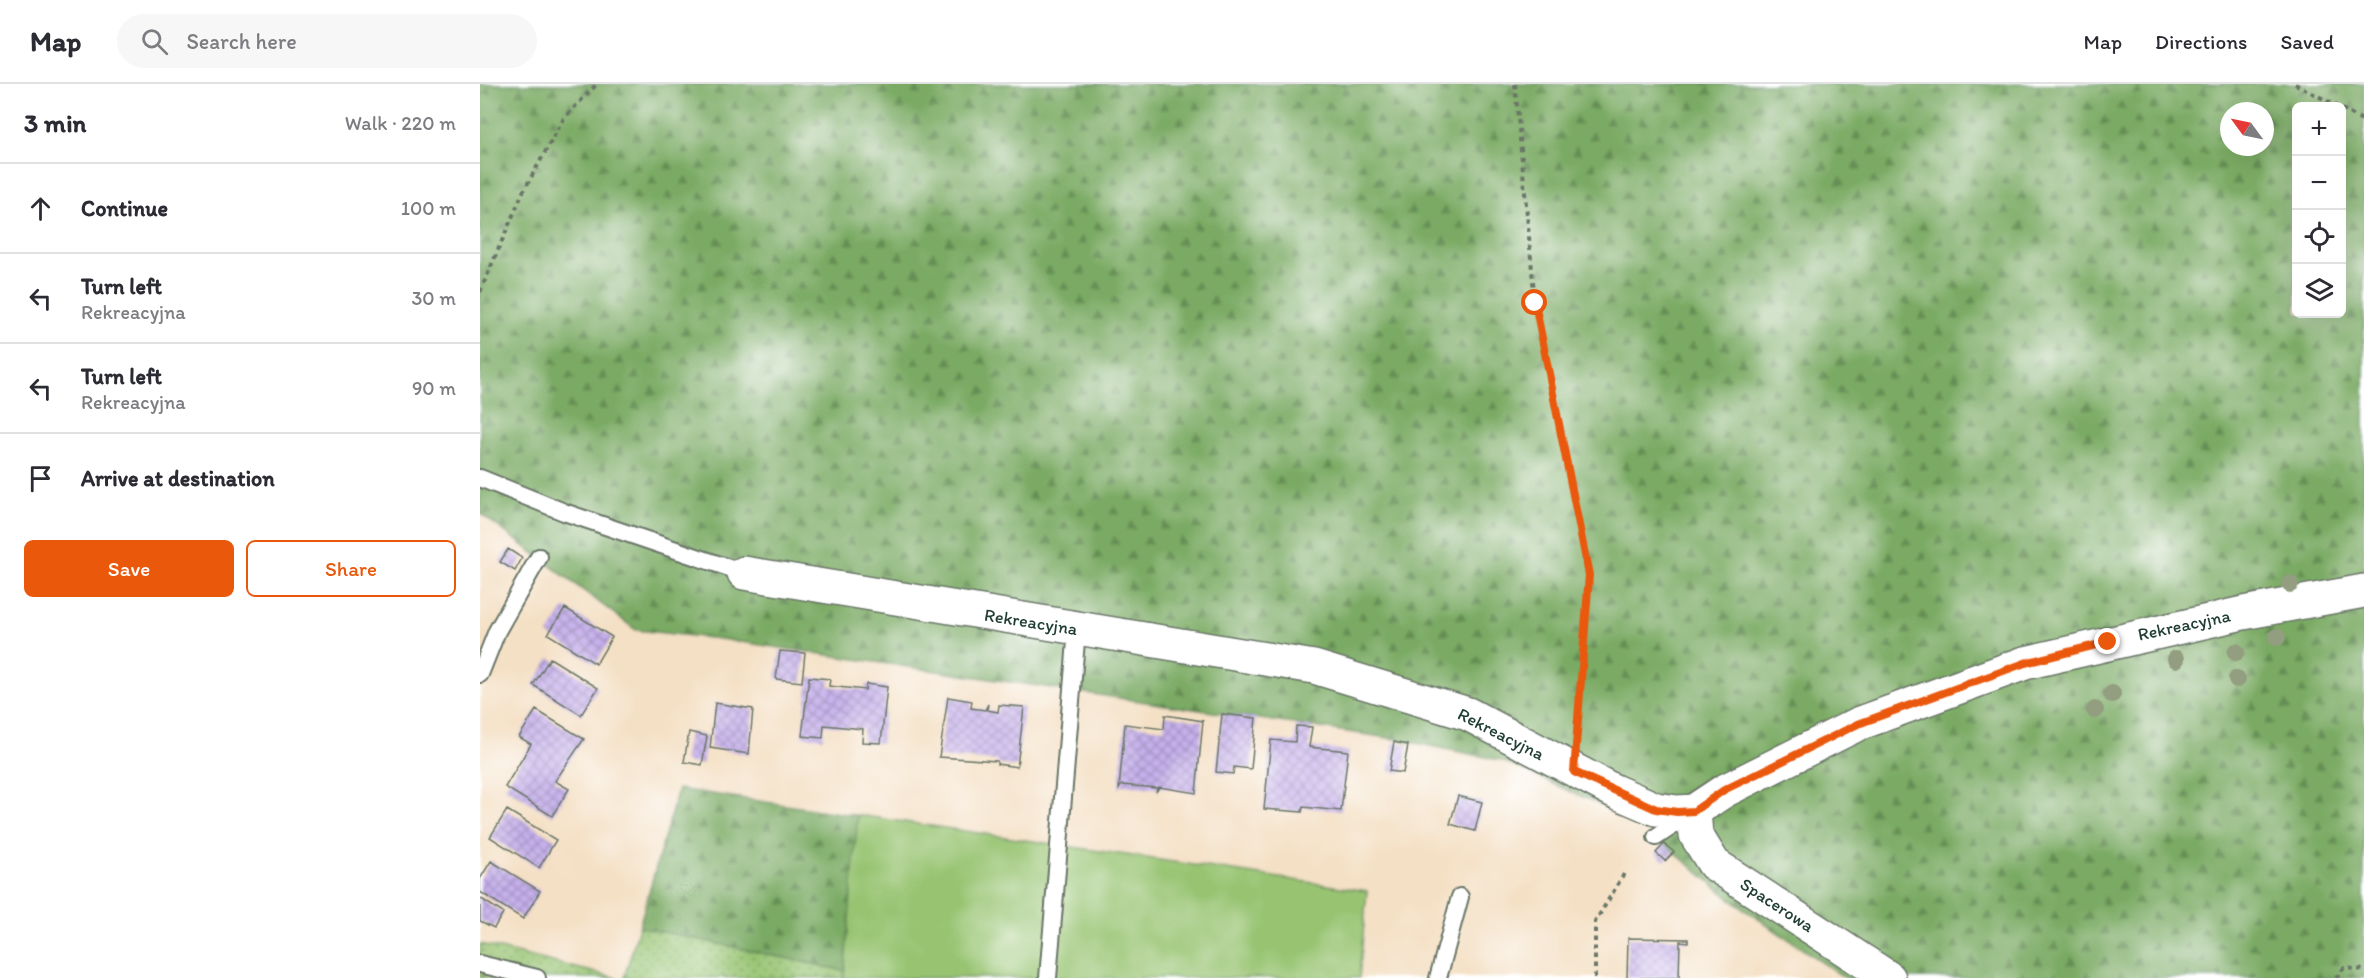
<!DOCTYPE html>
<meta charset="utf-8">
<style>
:root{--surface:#fff;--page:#f7f7f7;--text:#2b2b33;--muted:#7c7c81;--line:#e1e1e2;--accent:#ea580c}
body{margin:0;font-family:Itim,sans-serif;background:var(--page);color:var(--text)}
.controls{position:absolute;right:18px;top:18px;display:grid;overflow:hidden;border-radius:9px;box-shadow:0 6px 24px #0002}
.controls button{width:54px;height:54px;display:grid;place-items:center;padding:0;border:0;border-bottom:2px solid var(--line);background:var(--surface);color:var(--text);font:30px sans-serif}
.compass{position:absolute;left:1740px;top:18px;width:54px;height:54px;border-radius:50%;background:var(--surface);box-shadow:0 6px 24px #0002;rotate:303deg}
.stop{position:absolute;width:18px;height:18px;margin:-14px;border:4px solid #ea580c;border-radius:50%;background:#fff}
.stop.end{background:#ea580c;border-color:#fff;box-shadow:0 2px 6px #0008}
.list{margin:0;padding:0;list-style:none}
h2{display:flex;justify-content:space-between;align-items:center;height:78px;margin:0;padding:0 24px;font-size:26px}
h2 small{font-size:20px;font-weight:400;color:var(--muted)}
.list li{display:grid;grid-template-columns:39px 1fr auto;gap:18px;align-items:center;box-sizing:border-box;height:90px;padding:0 24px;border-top:2px solid var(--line)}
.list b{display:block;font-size:22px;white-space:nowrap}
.list p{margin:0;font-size:20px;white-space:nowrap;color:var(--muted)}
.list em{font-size:20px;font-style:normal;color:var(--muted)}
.actions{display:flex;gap:12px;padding:18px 24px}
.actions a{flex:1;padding:14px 0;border:2px solid var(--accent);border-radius:9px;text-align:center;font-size:21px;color:var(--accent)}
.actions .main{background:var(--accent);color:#fff}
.icon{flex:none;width:33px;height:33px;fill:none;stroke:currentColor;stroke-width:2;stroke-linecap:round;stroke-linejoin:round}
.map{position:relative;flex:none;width:1884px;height:894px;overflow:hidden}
header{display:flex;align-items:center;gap:36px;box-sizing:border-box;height:84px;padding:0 30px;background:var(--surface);border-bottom:2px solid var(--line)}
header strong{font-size:28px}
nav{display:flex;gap:33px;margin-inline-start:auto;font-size:21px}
.search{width:420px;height:54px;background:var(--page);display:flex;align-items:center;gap:15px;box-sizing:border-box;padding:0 21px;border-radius:33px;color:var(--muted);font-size:22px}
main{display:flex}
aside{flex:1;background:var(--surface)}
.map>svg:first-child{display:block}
.forest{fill:url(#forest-firs);stroke:#4c744c;stroke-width:1.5;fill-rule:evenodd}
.park{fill:url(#park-dots);stroke:#5c8053;stroke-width:1.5}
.garden{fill:#98c472;stroke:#5c8053;stroke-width:1.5}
.building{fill:url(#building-cross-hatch)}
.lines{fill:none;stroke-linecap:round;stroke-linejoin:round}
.service-casing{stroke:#6a7667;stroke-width:20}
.minor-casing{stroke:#6a7667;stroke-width:36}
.path{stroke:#6a7667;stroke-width:4;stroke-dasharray:4.5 4.5;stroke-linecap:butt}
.service{stroke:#fff;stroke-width:16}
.minor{stroke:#fff;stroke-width:33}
.tree{fill:#939d80}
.route{stroke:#ea580c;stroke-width:8}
.labels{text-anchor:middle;stroke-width:6;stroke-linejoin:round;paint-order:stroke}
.street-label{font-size:18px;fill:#1f3d34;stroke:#fff}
</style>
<header>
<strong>Map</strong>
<div class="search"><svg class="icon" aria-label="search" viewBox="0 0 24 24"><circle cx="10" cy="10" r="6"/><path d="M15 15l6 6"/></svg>Search here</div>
<nav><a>Map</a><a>Directions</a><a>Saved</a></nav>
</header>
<main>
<aside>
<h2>3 min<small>Walk · 220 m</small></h2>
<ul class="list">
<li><svg class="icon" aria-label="ahead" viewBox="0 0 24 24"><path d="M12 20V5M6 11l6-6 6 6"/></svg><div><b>Continue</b></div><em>100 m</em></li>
<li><svg class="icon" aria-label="left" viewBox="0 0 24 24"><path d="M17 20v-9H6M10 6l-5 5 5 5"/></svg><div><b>Turn left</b><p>Rekreacyjna</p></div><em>30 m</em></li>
<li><svg class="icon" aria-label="left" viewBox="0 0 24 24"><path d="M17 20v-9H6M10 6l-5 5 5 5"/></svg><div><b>Turn left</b><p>Rekreacyjna</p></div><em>90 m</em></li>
<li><svg class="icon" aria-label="arrive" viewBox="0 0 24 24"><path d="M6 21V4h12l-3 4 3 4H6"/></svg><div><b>Arrive at destination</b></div></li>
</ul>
<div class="actions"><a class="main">Save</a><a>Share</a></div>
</aside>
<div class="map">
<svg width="1884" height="894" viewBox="0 0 1884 894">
<defs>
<pattern id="forest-firs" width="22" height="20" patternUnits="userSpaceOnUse" patternTransform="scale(1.5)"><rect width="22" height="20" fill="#7aaa64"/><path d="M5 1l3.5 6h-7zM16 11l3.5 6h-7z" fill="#638c53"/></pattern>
<pattern id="park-dots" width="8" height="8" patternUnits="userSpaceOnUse" patternTransform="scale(1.5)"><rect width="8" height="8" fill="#98c472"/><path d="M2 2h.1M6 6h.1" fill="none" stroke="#7ba05e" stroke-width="1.8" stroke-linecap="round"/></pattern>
<pattern id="building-cross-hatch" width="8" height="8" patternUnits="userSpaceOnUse" patternTransform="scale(1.5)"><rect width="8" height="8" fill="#c6b0eb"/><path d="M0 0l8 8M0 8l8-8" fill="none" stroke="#a090bf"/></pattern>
</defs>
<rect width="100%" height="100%" fill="#fff"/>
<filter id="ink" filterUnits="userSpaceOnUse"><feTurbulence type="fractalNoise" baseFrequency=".0167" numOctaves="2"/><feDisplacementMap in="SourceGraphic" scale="12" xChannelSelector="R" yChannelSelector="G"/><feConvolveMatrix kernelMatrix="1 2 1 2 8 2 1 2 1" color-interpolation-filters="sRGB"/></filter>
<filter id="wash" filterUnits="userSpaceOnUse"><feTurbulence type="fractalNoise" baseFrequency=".008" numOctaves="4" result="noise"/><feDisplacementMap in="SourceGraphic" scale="24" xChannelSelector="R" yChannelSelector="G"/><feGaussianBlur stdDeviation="1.35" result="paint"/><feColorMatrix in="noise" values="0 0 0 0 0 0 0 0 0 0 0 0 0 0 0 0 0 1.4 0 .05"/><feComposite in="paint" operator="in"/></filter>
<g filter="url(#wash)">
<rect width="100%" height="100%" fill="#f4e0c5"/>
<path class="forest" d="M0,0H1884V894H1365L1255,819L1157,737L1020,676L915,655L240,555L156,546L0,429ZM1816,22H1862V230H1816ZM1749,27H1785V63H1749Z
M198,705L564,759L553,883L365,887L159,843Z"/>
<path class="park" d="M159,843L365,887V894H144Z
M0,860L137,894H0Z"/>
<path class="garden" d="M378,731L887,807L879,894H364Z"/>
<g id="blocks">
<path class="building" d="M28,465L42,474L35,487L20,478Z
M85,524L132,553L116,580L68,550Z
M300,567L325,569L322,598L296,595Z
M70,574L118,604L101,631L53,601Z
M329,593L350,595L349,602L385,606L386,600L407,603L401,659L382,658L383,645L344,641L343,654L322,652Z
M468,613L492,617L491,624L505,626L508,620L507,626L518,628L519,621L544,623L537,683L517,680V677L459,673Z
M235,619L273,625L269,670L230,664Z
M56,626L104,655L75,697L89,705L72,732L25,703L51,660L39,653Z
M742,630L776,634L771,685L754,683L753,690L736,688Z
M685,631L723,637L716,709L679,703L676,708L677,704L642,701L639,705L645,640L684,645Z
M816,642L832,643L829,663L868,667L861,727L823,723L822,728L784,725L791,656L815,658Z
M209,648L227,652L222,681L204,678Z
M914,658L928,661L923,689L909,687Z
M978,712L1002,718L995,747L970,740Z
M27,726L76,756L59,784L10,753Z
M1184,760L1194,768L1185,777L1176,769Z
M11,777L60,807L43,835L0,808V795Z
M0,814L23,829L14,844L0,837Z
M1148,854L1208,855V858L1200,857L1199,894H1147Z"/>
</g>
</g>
<g filter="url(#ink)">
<use href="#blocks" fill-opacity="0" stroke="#6a7667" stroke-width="1.5"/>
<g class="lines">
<defs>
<path id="service" d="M0,394L84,428L264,489
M0,590L17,547L59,473
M1176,753L1209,731
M0,880L57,894
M568,894L597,545
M958,894L980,813"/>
<path id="minor" d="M264,489L834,583L988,630L1134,707L1176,725L1197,728L1214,727L1244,707L1378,640L1545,579L1763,529L1884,507
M1214,727L1216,751L1234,780L1409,894"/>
</defs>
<use href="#service" class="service-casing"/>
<use href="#minor" class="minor-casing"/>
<path class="path" d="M1035,0L1055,219L1109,491L1097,649
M1815,0L1857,22
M1862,25L1884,37
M0,208L43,108L84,34L117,0
M1115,894V838L1144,790
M1856,894L1864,884L1884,886"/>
<use href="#service" class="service"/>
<use href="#minor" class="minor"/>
</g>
<g class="tree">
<circle cx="1810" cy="500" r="9"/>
<circle cx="1797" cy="553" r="9"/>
<circle cx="1756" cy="568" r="9"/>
<circle cx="1696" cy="575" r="9"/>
<circle cx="1757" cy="595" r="9"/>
<circle cx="1632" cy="610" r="9"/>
<circle cx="1615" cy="626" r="9"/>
</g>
</g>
<g class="lines" filter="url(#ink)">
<path class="route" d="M1055,219L1109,491L1094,688L1176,725L1197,728L1214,727L1244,706L1378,640L1545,579L1628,558"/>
</g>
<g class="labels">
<g class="street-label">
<text transform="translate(551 538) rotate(9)" y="6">Rekreacyjna</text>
<text transform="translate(1704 541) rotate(-12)" y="6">Rekreacyjna</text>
<text transform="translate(1021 650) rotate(27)" y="6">Rekreacyjna</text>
<text transform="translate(1297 821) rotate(33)" y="6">Spacerowa</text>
</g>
</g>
</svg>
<div class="controls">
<button>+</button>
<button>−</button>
<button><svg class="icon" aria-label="locate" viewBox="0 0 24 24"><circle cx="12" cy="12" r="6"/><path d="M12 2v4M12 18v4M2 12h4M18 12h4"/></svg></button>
<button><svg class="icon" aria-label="layers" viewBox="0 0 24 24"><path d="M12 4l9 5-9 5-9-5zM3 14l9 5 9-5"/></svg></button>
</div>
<svg class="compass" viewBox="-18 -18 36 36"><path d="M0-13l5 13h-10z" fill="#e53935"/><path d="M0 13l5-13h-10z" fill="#7c7c81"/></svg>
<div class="stop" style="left:1055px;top:219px"></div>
<div class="stop end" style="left:1628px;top:558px"></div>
</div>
</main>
